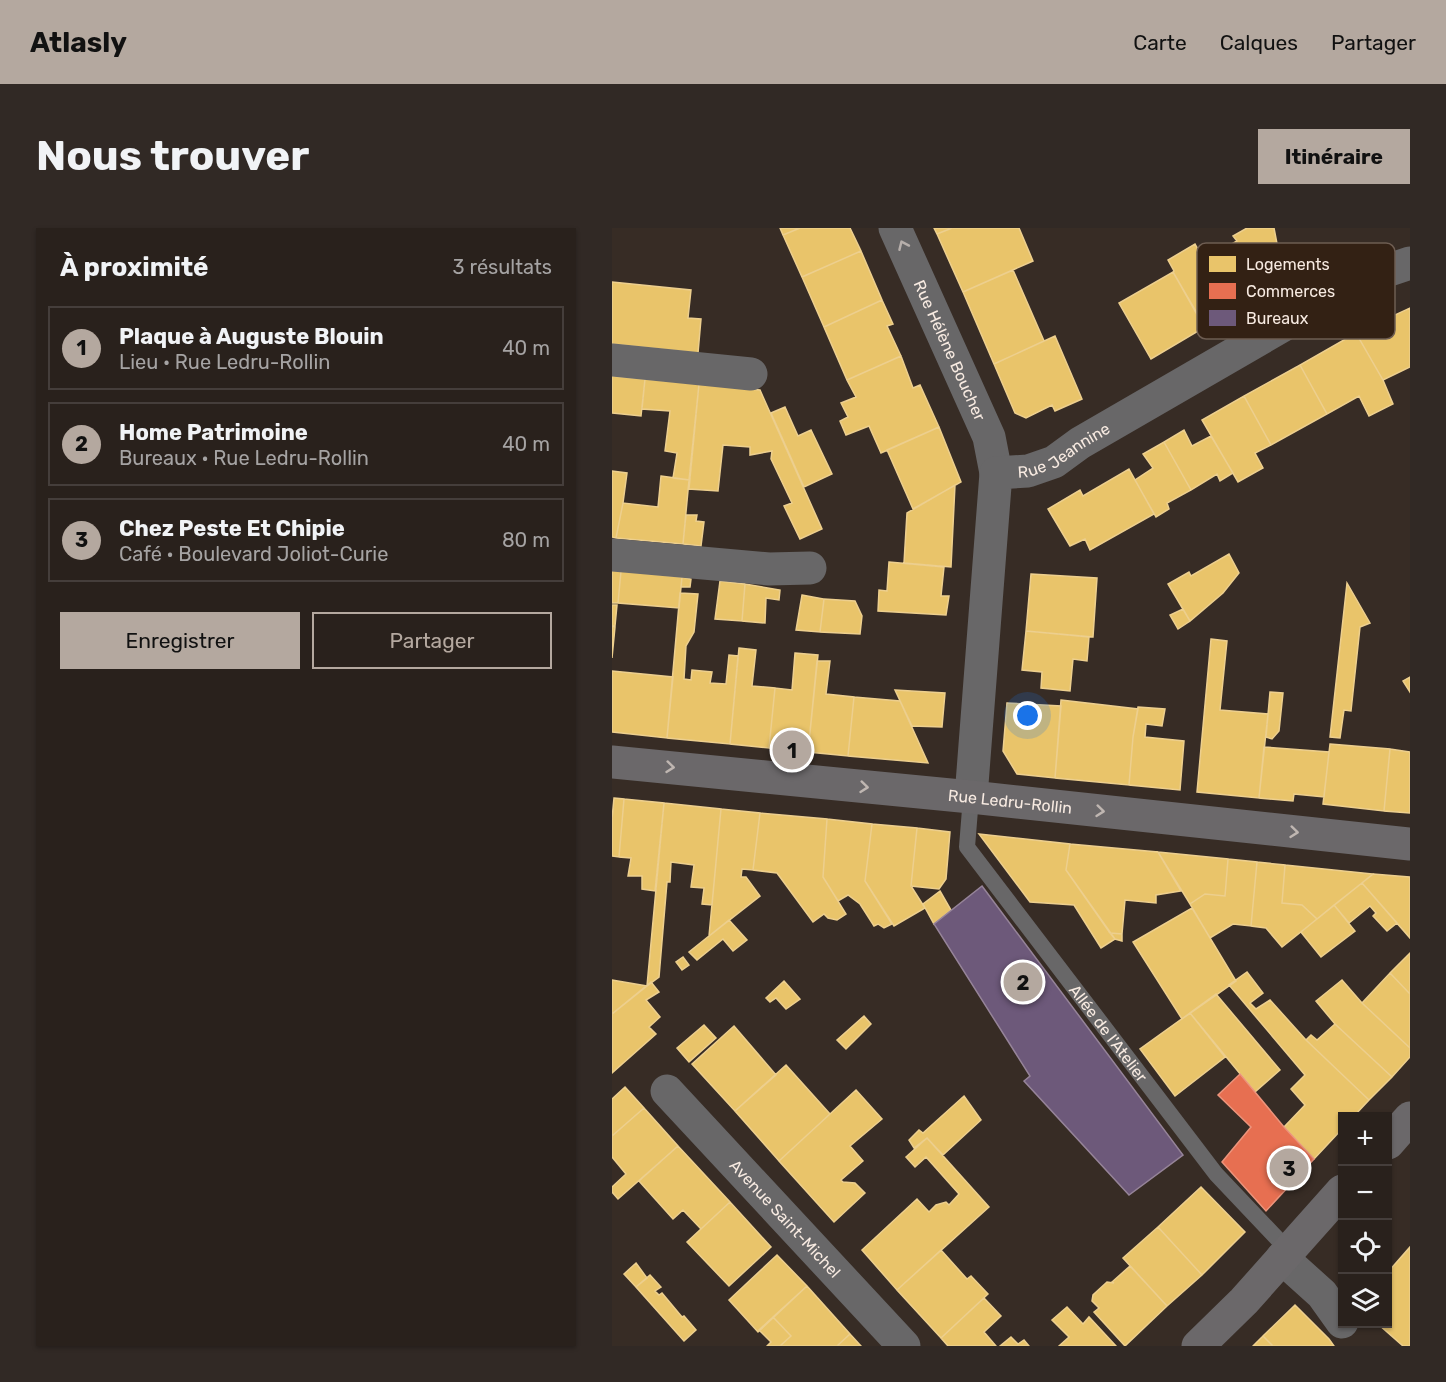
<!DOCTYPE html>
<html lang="fr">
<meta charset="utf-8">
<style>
:root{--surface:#29211c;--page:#312925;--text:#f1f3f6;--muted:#a5a3a3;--line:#453e3b;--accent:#b4a89f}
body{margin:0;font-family:Rubik,sans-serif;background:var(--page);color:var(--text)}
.controls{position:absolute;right:18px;bottom:18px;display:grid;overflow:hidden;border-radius:0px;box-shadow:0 2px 4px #0004}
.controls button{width:54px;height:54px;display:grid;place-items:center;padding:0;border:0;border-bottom:2px solid var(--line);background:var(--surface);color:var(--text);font:30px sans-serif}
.you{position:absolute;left:416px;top:488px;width:21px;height:21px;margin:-15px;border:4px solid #fff;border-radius:50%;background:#1a73e8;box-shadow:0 0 0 9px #1a73e833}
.badge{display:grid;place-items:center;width:39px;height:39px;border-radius:50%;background:var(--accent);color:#111;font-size:20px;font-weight:700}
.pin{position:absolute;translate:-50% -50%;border:3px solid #fff;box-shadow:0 2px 6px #0006}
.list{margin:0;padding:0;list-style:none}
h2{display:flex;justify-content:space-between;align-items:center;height:78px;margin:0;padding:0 24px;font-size:26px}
h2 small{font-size:20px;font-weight:400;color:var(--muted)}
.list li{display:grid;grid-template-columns:39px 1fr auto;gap:18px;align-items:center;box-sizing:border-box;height:84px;margin:0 12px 12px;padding:0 12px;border:2px solid var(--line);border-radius:0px}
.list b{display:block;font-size:22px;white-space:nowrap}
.list p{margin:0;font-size:20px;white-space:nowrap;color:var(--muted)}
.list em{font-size:20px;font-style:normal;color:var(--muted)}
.actions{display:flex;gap:12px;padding:18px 24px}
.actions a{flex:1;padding:14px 0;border:2px solid var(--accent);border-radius:0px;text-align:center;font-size:21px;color:var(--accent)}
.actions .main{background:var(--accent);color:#111}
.icon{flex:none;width:33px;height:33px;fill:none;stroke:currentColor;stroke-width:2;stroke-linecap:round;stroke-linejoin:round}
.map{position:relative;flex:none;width:798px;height:1118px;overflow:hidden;border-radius:0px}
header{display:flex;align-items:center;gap:36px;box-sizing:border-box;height:84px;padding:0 30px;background:var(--accent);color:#111}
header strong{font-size:28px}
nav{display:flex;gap:33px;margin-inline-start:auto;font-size:21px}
.intro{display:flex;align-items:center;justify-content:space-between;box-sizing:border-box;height:144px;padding:0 36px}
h1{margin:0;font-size:42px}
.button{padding:15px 27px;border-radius:0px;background:var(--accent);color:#111;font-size:21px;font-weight:700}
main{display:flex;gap:36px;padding:0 36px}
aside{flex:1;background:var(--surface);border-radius:0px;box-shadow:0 2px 4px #0004}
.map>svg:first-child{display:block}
.homes{fill:#e9c46a;stroke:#edcf8e;stroke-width:1.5}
.shops{fill:#e76f51;stroke:#ec947c;stroke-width:1.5}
.offices{fill:#6d597a;stroke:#968499;stroke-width:1.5}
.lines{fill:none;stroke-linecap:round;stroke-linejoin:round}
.lane{stroke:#686768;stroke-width:16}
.street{stroke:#686768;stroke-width:33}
.secondary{stroke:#6b686a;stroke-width:33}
.oneway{stroke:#b7afab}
.oneway2{stroke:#bfb6b1}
.labels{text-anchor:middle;stroke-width:6;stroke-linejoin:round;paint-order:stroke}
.street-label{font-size:16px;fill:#f7eae1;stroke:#332114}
.key{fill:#332114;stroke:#6e5d52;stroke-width:1.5}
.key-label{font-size:16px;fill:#f7eae1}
</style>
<header>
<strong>Atlasly</strong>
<nav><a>Carte</a><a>Calques</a><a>Partager</a></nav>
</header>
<div class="intro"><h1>Nous trouver</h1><a class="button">Itinéraire</a></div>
<main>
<aside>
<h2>À proximité<small>3 résultats</small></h2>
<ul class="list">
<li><span class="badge">1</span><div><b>Plaque à Auguste Blouin</b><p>Lieu · Rue Ledru-Rollin</p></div><em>40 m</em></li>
<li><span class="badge">2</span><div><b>Home Patrimoine</b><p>Bureaux · Rue Ledru-Rollin</p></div><em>40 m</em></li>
<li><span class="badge">3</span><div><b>Chez Peste Et Chipie</b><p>Café · Boulevard Joliot-Curie</p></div><em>80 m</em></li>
</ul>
<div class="actions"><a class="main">Enregistrer</a><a>Partager</a></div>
</aside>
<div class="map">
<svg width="798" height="1118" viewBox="0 0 798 1118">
<rect width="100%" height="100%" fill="#372c25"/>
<path class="homes" d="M168,0H188L171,7Z
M188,0H238L249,23L190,49L171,7Z
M322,0H340L325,6Z
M340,0H407L421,33L351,64L325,6Z
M635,0H662L672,52L616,87L614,86L592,99L561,44L562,43L556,32L583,16L592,32L625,13L621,8Z
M249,23L270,72L212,99L190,49Z
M401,42L432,113L382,136L351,64Z
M561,44L593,99L539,131L507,75Z
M0,54L79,62L76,90L89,91L86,125L0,116Z
M270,72L281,96L275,98L289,128L235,152L212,99Z
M798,80V139L771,152L744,105Z
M744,105L771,152L781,176L757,188L747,168L715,186L688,137Z
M443,108L470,171L443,183L440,177L414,190L403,185L382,136Z
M289,128L301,160L308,157L327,199L269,225L257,198L234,207L228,193L236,189L229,175L244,169L235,152Z
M688,137L715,186L659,217L632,168Z
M0,148L33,151L29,188L0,185Z
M33,151L87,156L77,252L61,250L65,225L53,223L58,183L30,181Z
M87,156L148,162L210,301L188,311L172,278L180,275L159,231L160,223L138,227V219L111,217L106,263L77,261Z
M632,168L659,217L643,225L651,240L626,254L590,192Z
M173,179L186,208L199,202L220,246L192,259L159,185Z
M327,199L349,254L301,281L275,222Z
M572,202L580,218L599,208L621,245L608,253L605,246L579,262L552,214Z
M552,214L579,262L555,275L557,281L544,289L523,252L541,240L531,226Z
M517,241L542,286L478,322L473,311L458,318L436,281L468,262L471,268Z
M0,243L15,245L11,275L4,310L0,309Z
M49,248L77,252L71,316L4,310L11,275L46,279Z
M343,257L339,339L292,335L295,285Z
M74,287H85L84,293L92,294L89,318L71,316Z
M617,326L627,345L611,365L578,393L556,356L577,344L579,348Z
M277,334L332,339L329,368H337L334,387L266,383L267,362L275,363Z
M0,342L9,343L6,375H0Z
M9,343L70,349L67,380L6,375Z
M419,346L485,350L481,409L414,403Z
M70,349L79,351L78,359H69Z
M108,353L133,356L130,393L103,391Z
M735,355L758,395L748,399L739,483L732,482L728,510L718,509Z
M133,356L168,362L167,372L154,370L153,395L130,393Z
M68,365L86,366L82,404L74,418L72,451L79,452L80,442L100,444L98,455L114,456L117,427L126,428L118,516L55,510Z
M190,367L212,371L208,404L184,402Z
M212,371L243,373L250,388L248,406L208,404Z
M0,377H5L3,398H0Z
M571,381L578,393L566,401L558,387Z
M0,398L3,399L0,430Z
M414,403L477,409L475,433L461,431L458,463L429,460L430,444L410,442Z
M599,411L615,413L608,482L656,486L647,570L585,564Z
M127,420L144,422L140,458L163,460L157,520L118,516Z
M183,425L206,427L196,524L157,520L163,460L180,462Z
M205,433H218L214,466L242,469L236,528L196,524Z
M0,443L61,449L55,510L0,504Z
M798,449V464L791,453Z
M283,462L333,465L330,499L300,498Z
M658,464L671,465L667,503L660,511L654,509Z
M242,469L288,473L316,535L236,528Z
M449,472L526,481L521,509L517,557L443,550Z
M395,475L449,478L443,550L405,546L391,523Z
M526,479L553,481L550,498L534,496L533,509L572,513L568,562L517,557L521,509Z
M718,516L778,521L772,583L711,576Z
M652,519L717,524L712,569L682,566L681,573L647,570Z
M778,521L798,524V585L772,583Z
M2,570L12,571L7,629L0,628V591Z
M12,571L52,575L43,663L30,661V648H16L19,630L7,629Z
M52,575L109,581L100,677L90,676L92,660L79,659L82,637L59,634L58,654H55L47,749L35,758Z
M109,581L148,585L141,642L130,641L129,649H134L148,668L97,708Z
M148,585L215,591L211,649L234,686L225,692L216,690L212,686L201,694L165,645L141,642Z
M215,591L260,596L253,653L280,696L272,700L266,696L262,698L248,676L236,667L226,673L211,649Z
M260,596L305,600L299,658L313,680L282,698L253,653Z
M305,600L338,604L334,651L327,661L299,658Z
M367,606L458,616L454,642L503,711L489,720L462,677L418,674Z
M458,616L546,624L569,663L544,667V675L513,672L510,706L498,705L454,642Z
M546,624L616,631L613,668L593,666L578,676Z
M616,631L645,634L639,698L621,696L598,710L578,676L593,666L613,668Z
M645,634L673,637L670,675L690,677L705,691L670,719L654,700L639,698Z
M673,637L712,641L761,646L705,691L690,677L670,675Z
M761,646L798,649V710L750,655Z
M750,655L785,695L775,703L761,688L764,685L758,678L737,695L722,677Z
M328,663L339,682L322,696L311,676Z
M722,677L743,703L709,729L689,704Z
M580,680L624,753L570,791L521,714Z
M117,692L135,712L121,723L111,711L85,732L77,724Z
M498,705L510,706V713L503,711Z
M798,725V766L778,745Z
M71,729L77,737L70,742L64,734Z
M635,744L651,765L638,775L644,781L658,772L694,812L757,872L742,888H730V901L702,931L672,899L693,877L679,861L693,847L617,757Z
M778,745L798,766V820L750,775Z
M0,752L35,758L0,786Z
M730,752L750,775L798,820V829L780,849L723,796L704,773Z
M172,753L188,771L174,781L164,770L158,774L154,770Z
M39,754L47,764L34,772L48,789L37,799L44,806L0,845V786Z
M604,766L668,842L643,864L578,785Z
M578,785L613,829L563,868L528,821Z
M252,788L259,796L234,821L225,812Z
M723,796L780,849L757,872L694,812L699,807L705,812Z
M92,797L104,810L77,834L65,820Z
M122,798L164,847L123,883L80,836Z
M174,837L218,886L167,933L123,883Z
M13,859L32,880L0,908V871Z
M244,862L270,891L238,918L251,933L229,952L231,954L243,955L253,965L222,994L167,933Z
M352,868L369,892L331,927L315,910L302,920L297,912L307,902L311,905Z
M32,880L66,918L6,971L0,964V959L14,946L0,929V908Z
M315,910L377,979L285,1062L250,1022L305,971L317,984L324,977L334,974L337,977L347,966L314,929L303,939L294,929Z
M66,918L118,974L89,1001L71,982L61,991L27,953Z
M589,959L633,1004L590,1047L546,999Z
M118,974L159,1019L117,1058L75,1014Z
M546,999L590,1047L555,1078L511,1030Z
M798,1019V1118H791L766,1096H776V1044Z
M329,1022L355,1051L359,1048L376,1066L329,1110L285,1062Z
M165,1027L195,1058L146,1104L117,1072Z
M24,1035L35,1050L24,1059L12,1046Z
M518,1038L555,1078L513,1118L482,1084L487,1080L480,1073L481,1067L495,1054L502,1055L500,1054Z
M38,1047L49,1059L43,1063L47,1067L50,1065L70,1089L72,1088L84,1102L72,1113L24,1059Z
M195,1058L238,1106L225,1118H168L179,1108L161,1089Z
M372,1070L389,1088L372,1104L384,1118H336L329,1110Z
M683,1077L717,1111L722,1118H661L651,1108Z
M455,1079L471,1096L477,1089L504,1118H447L457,1109L440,1092Z
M161,1089L179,1108L168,1118H155L159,1114L147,1102Z
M238,1106L249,1118H225Z
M651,1108L661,1118H641Z
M399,1109L406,1116L412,1112L417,1118H388Z"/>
<path class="shops" d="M628,846L672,899L702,931L654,983L610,934L639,899L606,867Z"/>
<path class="offices" d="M370,658L571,927L517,967L412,853L418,848L322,696Z"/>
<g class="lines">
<path class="lane" id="s1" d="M359,569L355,619L604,946L676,1022"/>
<g class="street">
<path id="s2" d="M283,0L377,209L384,245"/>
<path d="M0,132L139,146"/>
<path d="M0,327L157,341L198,340"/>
<path id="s3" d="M359,569L384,245L416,243L442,234L468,215L753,50L798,35"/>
<path id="s4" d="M55,863L292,1118"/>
<path d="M670,1030L710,1066L730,1094"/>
</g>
<g class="secondary">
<path id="s5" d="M0,534L359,569L798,616"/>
<path d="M776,915L798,890"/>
<path d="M586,1118L632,1073L730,963"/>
</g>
</g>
<defs><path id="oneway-chevron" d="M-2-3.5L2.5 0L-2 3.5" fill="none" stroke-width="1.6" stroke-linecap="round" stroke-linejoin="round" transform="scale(1.5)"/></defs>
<use class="oneway" href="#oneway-chevron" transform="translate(291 17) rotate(-114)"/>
<g class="oneway2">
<use href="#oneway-chevron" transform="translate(58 539) rotate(6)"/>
<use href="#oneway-chevron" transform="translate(252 559) rotate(6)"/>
<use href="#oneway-chevron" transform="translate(488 583) rotate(6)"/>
<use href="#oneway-chevron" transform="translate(682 604) rotate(6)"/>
</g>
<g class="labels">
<g class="street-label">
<text dy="6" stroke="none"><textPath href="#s2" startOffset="134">Rue Hélène Boucher</textPath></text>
<text dy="6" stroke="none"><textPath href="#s3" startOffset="398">Rue Jeannine</textPath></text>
<text dy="6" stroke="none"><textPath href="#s5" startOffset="400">Rue Ledru-Rollin</textPath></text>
<text dy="6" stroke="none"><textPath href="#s1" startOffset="284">Allée de l'Atelier</textPath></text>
<text dy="6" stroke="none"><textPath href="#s4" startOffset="174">Avenue Saint-Michel</textPath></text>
</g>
</g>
<rect x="585" y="15" width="198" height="96" rx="9" class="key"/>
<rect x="597" y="28" width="27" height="16" fill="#e9c46a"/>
<rect x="597" y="55" width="27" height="16" fill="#e76f51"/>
<rect x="597" y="82" width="27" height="16" fill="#6d597a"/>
<g class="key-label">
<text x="634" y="42">Logements</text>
<text x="634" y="69">Commerces</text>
<text x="634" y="96">Bureaux</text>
</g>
</svg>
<div class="controls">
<button>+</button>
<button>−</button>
<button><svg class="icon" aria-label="locate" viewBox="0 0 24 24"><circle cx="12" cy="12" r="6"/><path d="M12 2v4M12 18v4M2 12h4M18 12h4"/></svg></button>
<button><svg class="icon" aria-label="layers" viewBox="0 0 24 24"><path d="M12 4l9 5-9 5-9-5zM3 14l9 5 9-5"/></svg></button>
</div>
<div class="you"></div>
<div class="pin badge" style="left:180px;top:522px">1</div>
<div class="pin badge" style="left:411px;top:754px">2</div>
<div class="pin badge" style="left:677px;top:940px">3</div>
</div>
</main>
